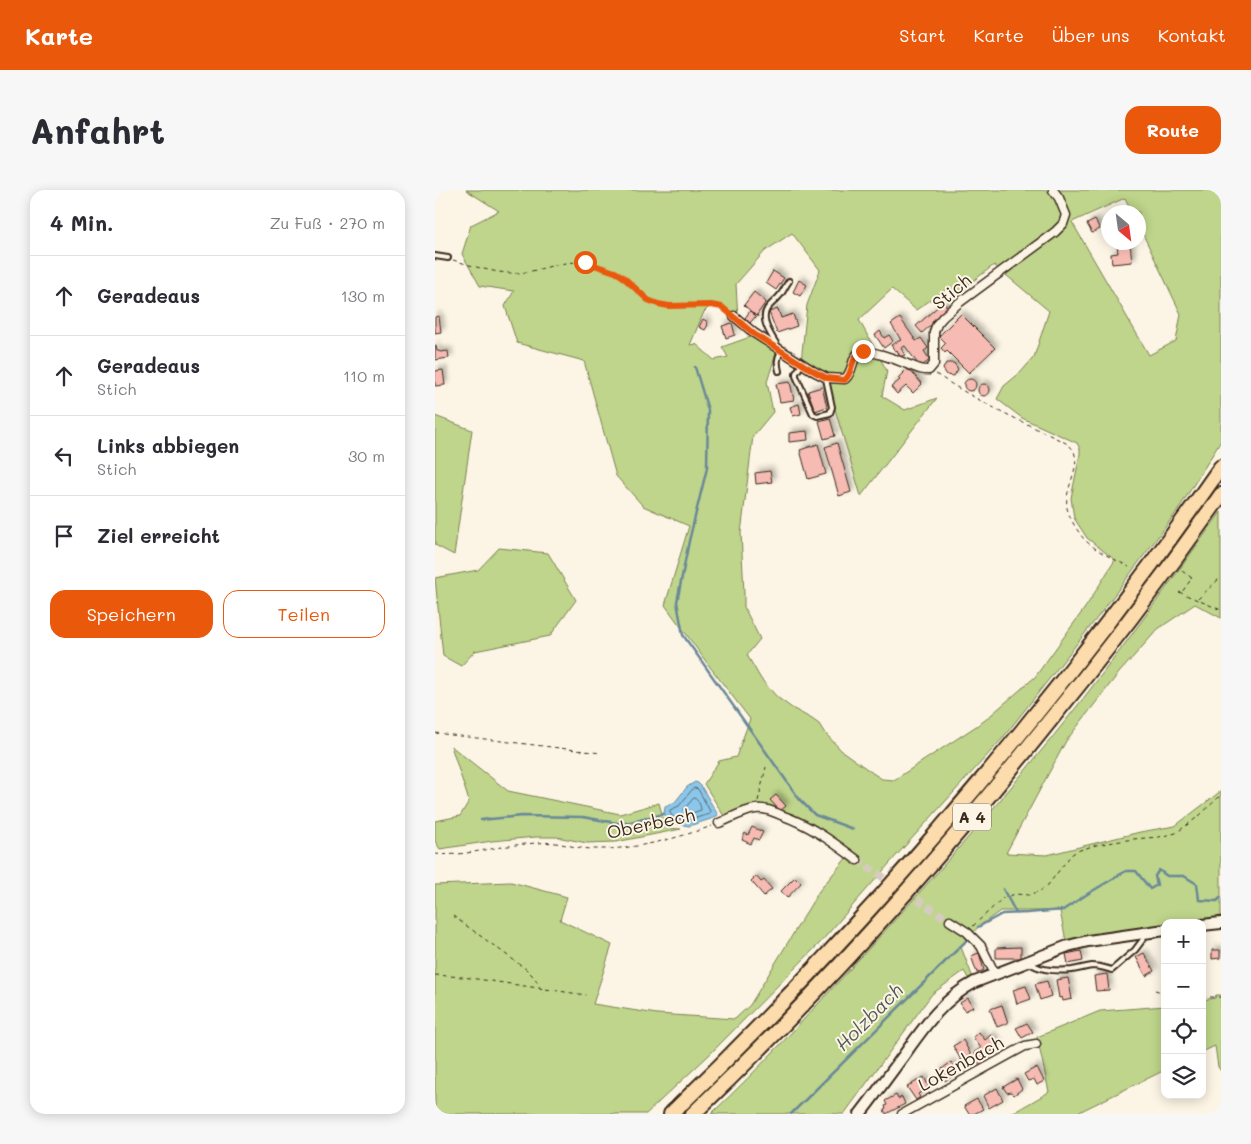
<!DOCTYPE html>
<html lang="de">
<meta charset="utf-8">
<style>
:root{--surface:#fff;--page:#f7f7f7;--text:#2b2b33;--muted:#7c7c81;--line:#e1e1e2;--accent:#ea580c}
body{margin:0;font-family:Mali,sans-serif;background:var(--page);color:var(--text)}
.controls{position:absolute;right:15px;bottom:15px;display:grid;overflow:hidden;border-radius:10px;box-shadow:0 2px 12px #0003}
.controls button{width:45px;height:45px;display:grid;place-items:center;padding:0;border:0;border-bottom:1px solid var(--line);background:var(--surface);color:var(--text);font:25px sans-serif}
.compass{position:absolute;left:666px;top:15px;width:45px;height:45px;border-radius:50%;background:var(--surface);box-shadow:0 2px 12px #0003;rotate:151deg}
.stop{position:absolute;width:15px;height:15px;margin:-11px;border:4px solid #ea580c;border-radius:50%;background:#fff}
.stop.end{background:#ea580c;border-color:#fff;box-shadow:0 1px 5px #0008}
.list{margin:0;padding:0;list-style:none}
h2{display:flex;justify-content:space-between;align-items:center;height:65px;margin:0;padding:0 20px;font-size:21px}
h2 small{font-size:16px;font-weight:400;color:var(--muted)}
.list li{display:grid;grid-template-columns:32px 1fr auto;gap:15px;align-items:center;box-sizing:border-box;height:80px;padding:0 20px;border-top:1px solid var(--line)}
.list b{display:block;font-size:19px;white-space:nowrap}
.list p{margin:0;font-size:16px;white-space:nowrap;color:var(--muted)}
.list em{font-size:16px;font-style:normal;color:var(--muted)}
.actions{display:flex;gap:10px;padding:15px 20px}
.actions a{flex:1;padding:11px 0;border:1px solid var(--accent);border-radius:15px;text-align:center;font-size:18px;color:var(--accent)}
.actions .main{background:var(--accent);color:#fff}
.icon{flex:none;width:28px;height:28px;fill:none;stroke:currentColor;stroke-width:2;stroke-linecap:round;stroke-linejoin:round}
.map{position:relative;flex:none;width:786px;height:924px;overflow:hidden;border-radius:15px}
header{display:flex;align-items:center;gap:30px;box-sizing:border-box;height:70px;padding:0 25px;background:var(--accent);color:#fff}
header strong{font-size:24px}
nav{display:flex;gap:28px;margin-inline-start:auto;font-size:18px}
.intro{display:flex;align-items:center;justify-content:space-between;box-sizing:border-box;height:120px;padding:0 30px}
h1{margin:0;font-size:35px}
.button{padding:12px 22px;border-radius:15px;background:var(--accent);color:#fff;font-size:18px;font-weight:700}
main{display:flex;gap:30px;padding:0 30px}
aside{flex:1;background:var(--surface);border-radius:15px;box-shadow:0 2px 12px #0003}
.map>svg:first-child{display:block}
.green{fill:#bed58b;stroke:#7c8054;fill-rule:evenodd}
.water{fill:#8ac7ea;stroke:#6a8898}
.lines{fill:none;stroke-linecap:round;stroke-linejoin:round}
.shore{stroke:#5b6970;stroke-width:1}
.stream{stroke:#6a8898;stroke-width:2.5}
.building{fill:#f6bbb2;stroke:#3b2a1e;filter:url(#shadow)}
.minor-tunnel{stroke:#d5ccbd;stroke-width:8;stroke-dasharray:8 4;stroke-linecap:butt}
.service-casing{stroke:#3b2a1e;stroke-width:8}
.minor-casing{stroke:#3b2a1e;stroke-width:11}
.tertiary-casing{stroke:#3b2a1e;stroke-width:14}
.motorway-casing{stroke:#3b2a1e;stroke-width:18}
.path{stroke:#3b2a1e;stroke-width:1;stroke-dasharray:4 4;stroke-linecap:butt}
.service{stroke:#fcf5e5;stroke-width:4}
.minor{stroke:#fcf5e5;stroke-width:8}
.tertiary{stroke:#fcf5e5;stroke-width:10}
.motorway{stroke:#fcdcac;stroke-width:14}
.route{stroke:#ea580c;stroke-width:6}
.labels{text-anchor:middle;stroke-width:4;stroke-linejoin:round;paint-order:stroke}
.shield{fill:#fcf5e5;stroke:#75675a;stroke-width:1}
.shield-label{font-size:16px;font-weight:bold;fill:#3b2a1e}
.street-label{font-size:18px;fill:#3b2a1e;stroke:#fcf5e5}
.water-label{font-size:19px;font-style:italic;fill:#53595b;stroke:#fcf5e5}
</style>
<header>
<strong>Karte</strong>
<nav><a>Start</a><a>Karte</a><a>Über uns</a><a>Kontakt</a></nav>
</header>
<div class="intro"><h1>Anfahrt</h1><a class="button">Route</a></div>
<main>
<aside>
<h2>4 Min.<small>Zu Fuß · 270 m</small></h2>
<ul class="list">
<li><svg class="icon" aria-label="ahead" viewBox="0 0 24 24"><path d="M12 20V5M6 11l6-6 6 6"/></svg><div><b>Geradeaus</b></div><em>130 m</em></li>
<li><svg class="icon" aria-label="ahead" viewBox="0 0 24 24"><path d="M12 20V5M6 11l6-6 6 6"/></svg><div><b>Geradeaus</b><p>Stich</p></div><em>110 m</em></li>
<li><svg class="icon" aria-label="left" viewBox="0 0 24 24"><path d="M17 20v-9H6M10 6l-5 5 5 5"/></svg><div><b>Links abbiegen</b><p>Stich</p></div><em>30 m</em></li>
<li><svg class="icon" aria-label="arrive" viewBox="0 0 24 24"><path d="M6 21V4h12l-3 4 3 4H6"/></svg><div><b>Ziel erreicht</b></div></li>
</ul>
<div class="actions"><a class="main">Speichern</a><a>Teilen</a></div>
</aside>
<div class="map">
<svg width="786" height="924" viewBox="0 0 786 924">
<defs>
<filter id="shadow"><feDropShadow dx="3.5" dy="-3.5" stdDeviation="2.5" flood-color="#0004"/></filter>
</defs>
<rect width="100%" height="100%" fill="#fcf5e5"/>
<filter id="ink" filterUnits="userSpaceOnUse"><feTurbulence type="fractalNoise" baseFrequency=".02" numOctaves="2"/><feDisplacementMap in="SourceGraphic" scale="10" xChannelSelector="R" yChannelSelector="G"/><feConvolveMatrix kernelMatrix="1 2 1 2 8 2 1 2 1" color-interpolation-filters="sRGB"/></filter>
<g filter="url(#ink)">
<path class="green" d="M31,0H786V251L743,320L662,428L567,549L461,666L384,754L274,865L211,924H0V695L76,692L132,707L125,730L177,755L158,814L222,824L300,829L315,815L384,701L417,661L381,638L315,616L289,626L269,594L284,571L301,567L315,529L275,477L230,415L254,336L208,316L181,286L149,171L82,153L70,116L79,101L45,96L27,64L36,35L64,21ZM690,8L697,22H704V36L746,124L741,151L714,165L637,32ZM357,43L385,80L372,115L366,172L392,188L401,223L426,306L502,208L470,220L447,206L452,181L424,130L457,99L481,120L513,98L521,104L559,75L614,121L599,167L586,182L569,196L562,209L587,228L642,253L645,259V264L636,308L639,328L652,348L680,370L652,415L600,487L549,531L459,590L447,589L439,584L407,561L389,542L384,534L377,529L357,518L342,507L326,489L312,465L325,449L309,417V403L306,343L318,246L338,222L332,192L341,164L340,159L318,146L287,157L293,167L279,170L261,154L255,155L269,122L276,115L287,117L303,129L301,94L330,61Z
M0,226L37,240L19,365L0,355Z
M786,322V428L760,414L723,439L683,484L631,551L571,663L612,665L705,642L740,636L786,601V726L743,733H730V735L672,742L631,751L625,721H565L543,737L526,757L538,788L536,789L533,788L529,781L497,804L409,924H276C325,878 371,827 416,778C496,691 574,603 647,510C695,449 740,385 786,322Z
M64,358L113,363L141,410L115,446L40,461L26,476L8,466L0,388L43,380Z
M16,556L73,601L185,624L224,613L231,638L246,639L181,652L152,653L122,647H101L57,651L5,659L0,651V631L25,626L34,611Z
M781,805H786V881L783,877L780,856L767,862V810L780,808Z
M730,816V880L640,924H576L614,902L602,847L665,821Z"/>
<path class="water" d="M260,592L263,593L266,596L283,625L279,628L254,636L237,633L229,624L230,617L240,612L252,597Z"/>
<g class="lines">
<path class="shore" d="M259,598L263,599L275,621V624L254,630L239,628L235,623V620L244,616L256,601Z
M259,608C263,609 266,616 266,620L254,624L250,623L249,620Z"/>
<path class="stream" d="M260,177L273,220L272,278L254,351L242,412L248,445L365,610L380,625L418,639
M46,630L87,626L148,627L187,634L229,624
M568,699L581,723
M543,737L567,724L592,723L628,720L654,703L691,681H701L715,699L722,695L720,686L724,680L732,686H749L762,694L764,710L782,711L786,707
M356,924L532,750"/>
</g>
<path class="building" d="M660,30L665,39L657,43L652,34Z
M692,53H695L697,72L677,74L676,64L683,63L682,54Z
M338,81L349,88L341,100L331,93Z
M364,90L372,95L365,106L358,102Z
M319,102L331,112L321,126L309,115Z
M508,112L514,119L487,143L481,136Z
M343,119L346,128L358,124L362,136L342,143L334,122Z
M315,121L321,126L322,125L323,126L321,128L320,127L315,133L310,128Z
M526,124L560,158L534,183L512,161L510,163L506,158L511,153L504,146Z
M4,126L6,142L0,143V127Z
M465,128L481,151L486,148L493,158L489,161L495,170L485,177L470,156L466,158L470,165L465,167L462,160L460,161L456,155L466,150L456,134Z
M268,129L273,132L272,134L273,135L270,140L264,137Z
M297,133L300,145L291,148L287,136Z
M445,141L449,148L454,145L458,151L449,158L440,145Z
M0,155H1L2,161H4L5,162L13,161L14,168L0,170Z
M511,173H519L523,179L519,186L512,185L508,179Z
M473,178L487,194L478,203L471,196L462,204L456,197L465,190L463,188Z
M8,180L10,195L0,196V181Z
M529 195a6 6 0 1 1 12 0a6 6 0 1 1-12 0Z
M355,192L359,210L345,212L341,194Z
M543 200a6 6 0 1 1 12 0a6 6 0 1 1-12 0Z
M387,197L392,217L380,221L373,201Z
M364,214L366,224L358,226L355,217Z
M395,228L400,246L389,249L384,231Z
M372,241L373,250L354,252V243Z
M402,253L416,302L404,306L390,257Z
M383,254L391,284L373,289L365,260Z
M335,281L337,292L321,294L320,283Z
M341,605L351,616L345,621L335,610Z
M317,637L328,642L324,650L319,648L316,654L307,650L310,643L313,645Z
M321,686L326,692L329,690L337,699L329,706L316,691Z
M360,687L366,693L352,708L346,701Z
M586,757V768H561V758Z
M777,760H785V768L777,769Z
M646,761L648,771L633,774L631,764Z
M544,763L549,780L542,783L536,766Z
M709,763L719,781L711,786L701,767Z
M672,784L674,800L661,801L659,786Z
M633,788L637,809L628,811L627,807L624,808L621,790Z
M612,791L616,806L605,810L600,794Z
M591,796L596,809L582,814L578,800Z
M533,808L538,817L530,821L525,813Z
M567,815L573,833L562,837L555,819Z
M592,833L598,842L587,848L581,838Z
M544,842L550,850L556,845L564,856L548,868L552,873L545,876L543,871L544,870L539,862L546,858L538,847Z
M528,850L536,865L526,870L518,856Z
M516,872L523,882L510,891L503,882Z
M602,877L609,891L602,895L599,889L593,891L589,884Z
M489,887L494,897L483,904L485,907L481,910L472,897Z
M582,889L587,899L579,905L576,902L572,903L568,897Z
M562,898L568,910L554,918L548,906Z
M461,905L463,909L467,907L470,914L451,924L449,920L451,919L450,916L452,915L450,911Z
M542,909L548,919L539,924H534L529,916Z"/>
<g class="lines">
<path class="minor-tunnel" d="M422,670L515,731"/>
<defs>
<path id="service" d="M0,66L13,68
M342,155C336,145 325,130 332,119C336,113 342,110 346,104C349,100 351,95 354,91
M367,174L361,183V186L378,224L382,226L395,223L397,217L391,189
M344,181C342,173 342,169 346,161
M596,771L598,775C609,781 625,781 637,780C644,779 650,777 657,776C664,776 670,778 677,780L700,760L709,748L708,744"/>
<path id="minor" d="M299,126L319,143L380,182L392,188L410,189C419,181 416,168 424,163C432,158 463,170 472,174C480,177 486,181 494,180L499,174V142L502,134L508,127L525,112L620,42L628,34L631,25L624,8L618,0
M284,633C296,628 308,621 320,619C330,618 337,621 346,625C375,635 398,652 422,670
M515,731L532,742L546,756L560,784
M467,924L590,856L601,854"/>
<path id="tertiary" d="M767,735L786,733
M425,924C440,905 454,885 469,865C489,837 508,809 540,792L633,756L653,751L730,740"/>
<path id="motorway" d="M236,924C440,727 624,509 786,277
M258,924C381,807 494,681 600,549C665,470 727,389 786,305"/>
</defs>
<use href="#service" class="service-casing"/>
<use href="#minor" class="minor-casing"/>
<use href="#tertiary" class="tertiary-casing"/>
<use href="#motorway" class="motorway-casing"/>
<path class="path" d="M18,70C38,76 61,84 82,83C105,82 127,69 150,73C165,75 183,83 195,92C207,102 212,112 229,115C248,119 276,108 292,121
M501,184C541,211 588,232 631,253C635,256 639,259 640,265C644,280 629,300 632,318C634,328 642,340 648,348C660,361 678,368 694,377
M747,381L757,388L747,402
M744,402L786,420
M763,409L786,387
M0,543L166,563
M323,611L331,577
M0,664C30,667 60,656 91,654C100,653 111,652 121,653C133,655 146,659 159,659C199,660 240,649 277,636
M18,726L91,779L100,788L108,804
M538,736L568,708L580,704L594,705L605,701L613,695L636,665L642,661L661,655L698,649L724,647L741,643L764,626L786,605
M0,785L28,787L151,805
M720,800L730,803
M767,807H786"/>
<use href="#service" class="service"/>
<use href="#minor" class="minor"/>
<use href="#tertiary" class="tertiary"/>
<use href="#motorway" class="motorway"/>
</g>
</g>
<g class="lines" filter="url(#ink)">
<path class="route" d="M150,72L180,82L187,86L213,110L223,114L234,116L276,115L287,117L319,144L380,182L392,188L410,190C420,180 414,167 428,161"/>
</g>
<g class="labels">
<rect class="shield" x="518" y="613.5" width="38" height="27" rx="4"/>
<g class="shield-label">
<text x="537" y="633">A 4</text>
</g>
<g class="street-label">
<text transform="translate(517 102) rotate(-40)" y="6">Stich</text>
<text transform="translate(216 634) rotate(-12)" y="6">Oberbech</text>
<text transform="translate(526 874) rotate(-29)" y="6">Lokenbach</text>
</g>
<g class="water-label">
<text transform="translate(434 827) rotate(-45)" y="7">Holzbach</text>
</g>
</g>
</svg>
<div class="controls">
<button>+</button>
<button>−</button>
<button><svg class="icon" aria-label="locate" viewBox="0 0 24 24"><circle cx="12" cy="12" r="6"/><path d="M12 2v4M12 18v4M2 12h4M18 12h4"/></svg></button>
<button><svg class="icon" aria-label="layers" viewBox="0 0 24 24"><path d="M12 4l9 5-9 5-9-5zM3 14l9 5 9-5"/></svg></button>
</div>
<svg class="compass" viewBox="-18 -18 36 36"><path d="M0-13l5 13h-10z" fill="#e53935"/><path d="M0 13l5-13h-10z" fill="#7c7c81"/></svg>
<div class="stop" style="left:150px;top:72px"></div>
<div class="stop end" style="left:428px;top:161px"></div>
</div>
</main>
